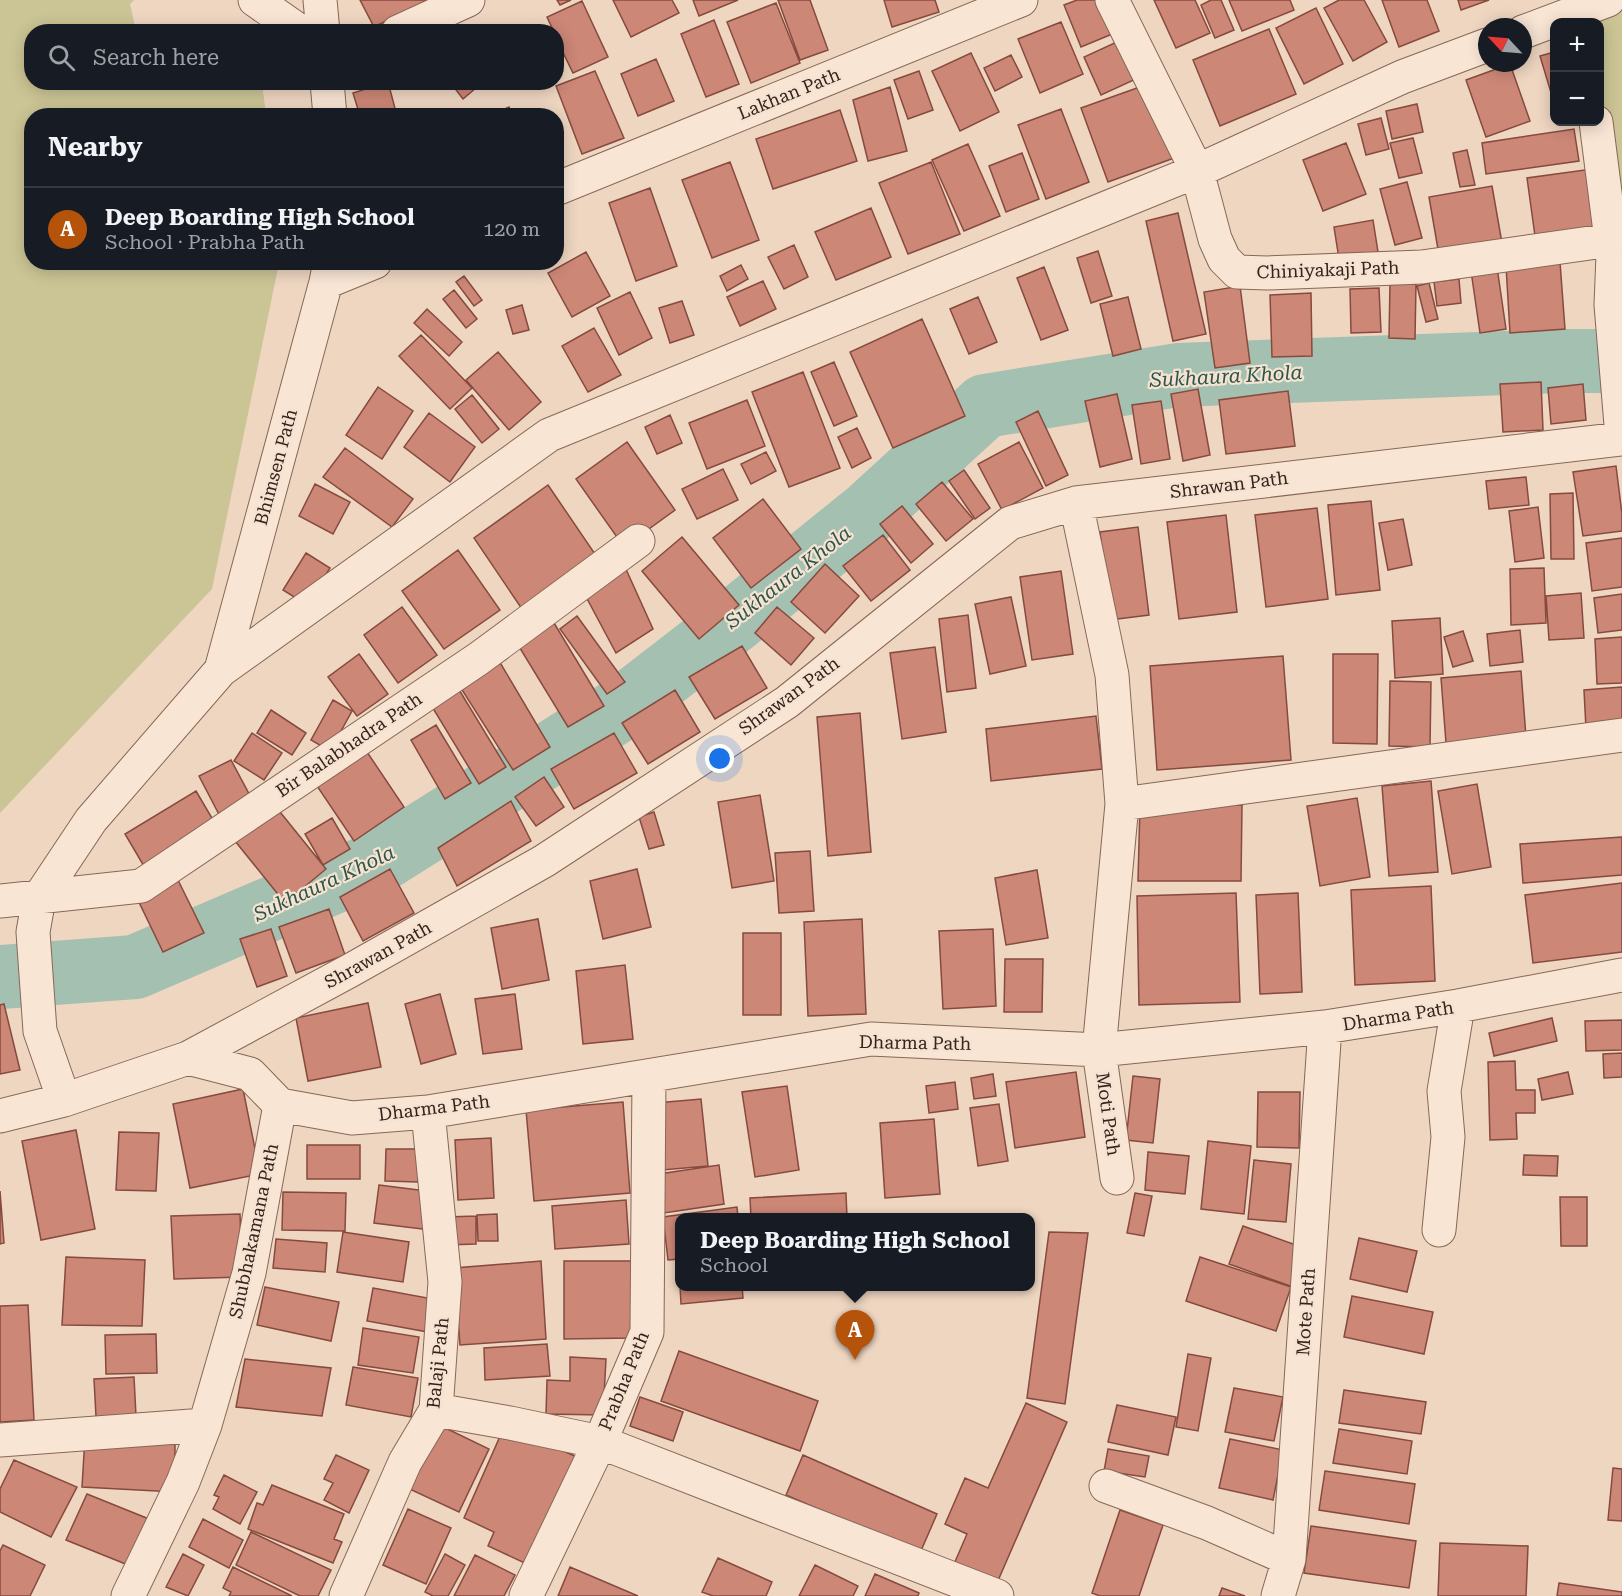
<!DOCTYPE html>
<meta charset="utf-8">
<style>
:root{--surface:#171b24;--page:#242831;--text:#f1f3f6;--muted:#9ea1a6;--line:#363941;--accent:#b45309}
body{margin:0;font-family:"Roboto Serif",serif;background:var(--page);color:var(--text)}
.controls{position:absolute;right:18px;top:18px;display:grid;overflow:hidden;border-radius:12px;box-shadow:0 3px 15px #0003}
.controls button{width:54px;height:54px;display:grid;place-items:center;padding:0;border:0;border-bottom:2px solid var(--line);background:var(--surface);color:var(--text);font:30px sans-serif}
.compass{position:absolute;left:1478px;top:18px;width:54px;height:54px;border-radius:50%;background:var(--surface);box-shadow:0 3px 15px #0003;rotate:296deg}
.you{position:absolute;left:720px;top:759px;width:21px;height:21px;margin:-15px;border:4px solid #fff;border-radius:50%;background:#1a73e8;box-shadow:0 0 0 9px #1a73e833}
.badge{display:grid;place-items:center;width:39px;height:39px;border-radius:50%;background:var(--accent);color:#fff;font-size:20px;font-weight:700}
.pin{position:absolute;translate:-50% -50px;filter:drop-shadow(0 2px 3px #0008)}
.pin::after{content:'';position:absolute;top:32px;width:21px;height:18px;background:inherit;clip-path:polygon(0 0,100% 0,50% 100%)}
.popup{position:absolute;left:675px;top:1213px;width:360px;height:78px;box-sizing:border-box;display:grid;place-content:center;border-radius:12px;background:var(--surface);filter:drop-shadow(0 2px 4px #0005);font-size:20px;white-space:nowrap;color:var(--muted)}
.popup b{font-size:22px;color:var(--text)}
.popup::after{content:'';position:absolute;left:50%;top:100%;margin-left:-12px;border:12px solid transparent;border-top-color:var(--surface)}
.list{margin:0;padding:0;list-style:none}
h2{display:flex;justify-content:space-between;align-items:center;height:78px;margin:0;padding:0 24px;font-size:26px}
h2 small{font-size:20px;font-weight:400;color:var(--muted)}
.list li{display:grid;grid-template-columns:39px 1fr auto;gap:18px;align-items:center;box-sizing:border-box;height:84px;padding:0 24px;border-top:2px solid var(--line)}
.list b{display:block;font-size:22px;white-space:nowrap}
.list p{margin:0;font-size:20px;white-space:nowrap;color:var(--muted)}
.list em{font-size:20px;font-style:normal;color:var(--muted)}
.icon{flex:none;width:33px;height:33px;fill:none;stroke:currentColor;stroke-width:2;stroke-linecap:round;stroke-linejoin:round}
.map{position:relative;flex:none;width:1622px;height:1596px;overflow:hidden}
.search{position:absolute;background:var(--surface);box-shadow:0 3px 15px #0003;left:24px;top:24px;width:540px;height:66px;display:flex;align-items:center;gap:15px;box-sizing:border-box;padding:0 21px;border-radius:24px;color:var(--muted);font-size:22px}
.panel{position:absolute;background:var(--surface);box-shadow:0 3px 15px #0003;left:24px;top:108px;width:540px;height:162px;border-radius:24px}
.map>svg:first-child{display:block}
.green{fill:#cbc595}
.lines{fill:none;stroke-linecap:round;stroke-linejoin:round}
.river{stroke:#a3c0b1;stroke-width:64}
.building{fill:#cc8776;stroke:#864a3e;stroke-width:1.5}
.minor-casing{stroke:#876758;stroke-width:35}
.minor{stroke:#f9e5d4;stroke-width:33}
.labels{text-anchor:middle;stroke-width:4.5;stroke-linejoin:round;paint-order:stroke}
.street-label{font-size:18px;fill:#36231d;stroke:#f5e2d0}
.water-label{font-size:20px;font-style:italic;fill:#2c564a;stroke:#f5e2d0}
</style>
<div class="map">
<svg width="1622" height="1596" viewBox="0 0 1622 1596">
<rect width="100%" height="100%" fill="#eed6c1"/>
<path class="green" d="M0,0H134L130,4L136,31L32,32V82L262,83L266,115L32,116V262L279,263L212,589L0,813Z
M1622,0V239L1600,122V22H1584Z"/>
<g class="lines">
<path class="river" d="M0,977L135,967L373,865L624,707L708,642L867,514L985,406L1178,375L1558,361H1622"/>
</g>
<path class="building" d="M360,0H428L374,27Z
M557,0H571L560,5Z
M613,0H672L679,13L631,37Z
M693,0H738L699,16Z
M778,0H810L828,50L800,60Z
M884,0H935L939,12L892,27Z
M1077,0H1105L1117,32L1081,47L1064,5Z
M1154,0H1195L1210,33L1176,48Z
M1211,0H1221L1234,30L1215,38L1201,5Z
M1229,0H1290L1294,10L1242,31Z
M1339,0H1364L1387,42L1353,61L1324,8Z
M1382,0H1427L1439,31L1399,47Z
M1458,0H1489L1461,10Z
M582,1L608,57L573,73L556,38V32H554L547,17Z
M776,3L800,63L751,83L727,22Z
M1316,8L1343,64L1304,84L1276,28Z
M714,20L739,84L706,97L681,34Z
M1061,22L1083,74L1040,93L1018,39Z
M1269,29L1296,94L1220,126L1193,60Z
M1119,41L1136,79L1101,95L1084,57Z
M1554,52V95L1552,96L1540,56Z
M971,53L999,112L960,131L932,71Z
M1011,55L1022,77L995,91L984,68Z
M656,59L674,101L638,116L621,74Z
M1510,64L1530,121L1486,137L1466,80Z
M595,71L624,138L582,154L556,86Z
M919,71L933,110L908,119L894,80Z
M388,82L397,116H360L353,93Z
M450,82H483L463,99Z
M1151,83L1177,157L1108,182L1081,108Z
M890,87L907,151L868,161L853,100Z
M1417,104L1423,132L1392,139L1386,111Z
M509,107L512,116H489Z
M1061,109L1089,182L1046,199L1018,125Z
M840,110L857,161L773,189L756,139Z
M1381,118L1389,149L1366,155L1358,124Z
M1574,129L1579,161L1486,174L1482,143Z
M1413,138L1422,173L1399,178L1390,143Z
M1346,143L1366,194L1323,211L1303,160Z
M968,144L1000,216L964,231L932,160Z
M1467,150L1475,185L1460,187L1453,153Z
M1022,153L1039,199L1006,212L989,166Z
M730,162L759,240L712,258L682,180Z
M931,162L960,234L908,254L879,183Z
M1592,169L1600,227L1535,236L1527,178Z
M1407,182L1422,238L1395,245L1380,189Z
M1492,186L1502,243L1439,255L1429,197Z
M650,188L677,266L636,281L609,203Z
M871,208L891,257L836,280L815,232Z
M1178,213L1206,334L1173,341L1146,221Z
M1373,220L1378,252L1339,259L1334,227Z
M794,245L808,277L784,289L768,257Z
M1098,251L1112,296L1091,303L1077,258Z
M586,252L610,296L572,317L548,273Z
M1560,262L1565,329L1510,333L1506,266Z
M741,265L748,279L727,291L720,276Z
M1044,267L1068,330L1041,340L1017,278Z
M1497,267L1506,329L1480,333L1471,271Z
M464,276L482,300L474,306L456,282Z
M1459,279L1461,303L1437,306L1434,282Z
M763,281L776,309L740,326L727,297Z
M1390,283L1416,284L1415,339L1389,338Z
M1429,283L1438,319L1426,322L1417,286Z
M1240,286L1250,363L1215,368L1204,292Z
M1379,288L1381,332L1351,333L1350,289Z
M454,290L477,319L466,328L443,299Z
M630,292L652,338L619,355L597,308Z
M1311,293L1312,356L1272,357L1270,295Z
M978,297L997,342L969,354L950,309Z
M1128,297L1141,349L1113,356L1100,304Z
M682,301L694,335L670,343L659,308Z
M522,305L529,330L513,334L506,310Z
M427,309L462,342L449,356L414,323Z
M922,319L965,416L893,448L850,352Z
M594,328L621,375L588,392L562,346Z
M421,335L472,388L450,409L399,356Z
M498,352L541,402L509,430L466,380Z
M834,362L857,416L834,426L811,372Z
M803,372L840,468L789,487L752,392Z
M1541,382L1543,430L1503,432L1500,384Z
M1583,384L1586,420L1551,424L1548,388Z
M378,387L413,411L382,459L346,435Z
M1198,389L1210,455L1183,461L1171,394Z
M1288,391L1295,446L1226,454L1219,400Z
M1117,394L1132,459L1100,467L1085,401Z
M472,395L499,429L482,443L455,409Z
M747,400L765,446L707,469L689,423Z
M1161,401L1170,459L1141,464L1132,405Z
M1038,411L1068,475L1046,486L1016,422Z
M429,413L475,447L450,482L404,447Z
M670,415L682,443L657,454L645,427Z
M857,428L871,458L852,468L838,437Z
M627,442L675,510L624,547L576,479Z
M1019,442L1043,488L1002,510L978,464Z
M345,448L413,499L392,527L323,477Z
M766,452L776,471L751,484L741,464Z
M1616,466L1622,514V531L1583,536L1573,472Z
M723,469L738,500L697,519L682,489Z
M964,470L990,508L975,519L949,481Z
M1526,477L1529,505L1489,509L1486,481Z
M942,482L973,519L946,541L916,504Z
M315,484L350,502L333,534L299,516Z
M548,485L597,557L522,609L474,538Z
M1573,493L1574,559H1551L1550,494Z
M763,499L801,549L751,588L713,538Z
M1371,501L1380,590L1336,595L1328,505Z
M902,506L933,544L911,563L880,524Z
M1538,507L1544,558L1515,562L1509,511Z
M1317,508L1328,599L1266,607L1255,515Z
M1226,515L1237,612L1179,619L1167,522Z
M1403,519L1412,565L1388,570L1379,523Z
M1138,527L1149,615L1110,620L1100,532Z
M883,535L910,570L871,601L843,566Z
M682,537L739,605L699,639L642,571Z
M1622,538V587L1592,591L1586,543Z
M458,550L500,610L444,649L402,591Z
M306,553L330,568L307,605L283,590Z
M825,564L859,596L825,633L791,602Z
M625,567L653,629L616,653L584,593Z
M1544,568L1546,623L1511,625L1510,569Z
M1061,571L1073,654L1032,660L1020,577Z
M1581,593L1584,638L1549,640L1546,596Z
M1622,594V630L1598,633L1594,598Z
M1011,597L1026,666L990,674L975,604Z
M402,607L437,655L398,683L364,635Z
M777,607L814,638L791,665L755,633Z
M968,615L976,688L947,692L939,619Z
M577,616L625,682L607,694L560,629Z
M551,618L604,706L568,727L515,640Z
M1440,618L1443,674L1395,678L1392,621Z
M1520,630L1523,662L1490,666L1487,634Z
M1463,631L1473,661L1453,667L1444,637Z
M1622,637V683L1597,684L1595,639Z
M742,646L767,688L715,719L689,677Z
M935,647L946,732L902,739L890,653Z
M359,654L388,694L357,716L328,677Z
M495,654L550,747L513,770L457,682Z
M1333,654H1378L1377,744L1333,743Z
M1283,656L1291,760L1157,770L1150,666Z
M1521,671L1526,737L1446,743L1441,678Z
M1390,681L1431,682L1430,747L1389,746Z
M1622,687V726L1586,729L1584,690Z
M458,688L506,767L479,784L431,705Z
M675,690L700,732L648,764L622,723Z
M333,700L352,711L330,751L311,740Z
M271,710L306,733L292,755L257,733Z
M860,713L871,852L828,856L817,717Z
M1096,716L1102,769L991,781L986,729Z
M436,725L471,783L445,799L411,740Z
M252,733L282,753L264,780L234,761Z
M614,733L637,773L574,809L551,769Z
M363,746L404,807L354,841L313,780Z
M231,760L255,805L224,824L199,776Z
M544,777L564,807L536,826L515,797Z
M1431,781L1438,872L1389,876L1382,786Z
M1477,784L1491,867L1452,874L1438,791Z
M196,791L216,825L145,868L125,834Z
M760,795L774,881L732,888L718,802Z
M1357,798L1370,877L1320,886L1307,806Z
M511,801L531,841L457,886L438,848Z
M272,802L326,869L285,903L231,836Z
M1140,804L1242,805L1241,881H1138Z
M654,812L664,845L649,849L639,817Z
M332,818L350,849L323,865L305,834Z
M1622,837V875L1523,883L1520,844Z
M810,851L814,911L779,913L775,853Z
M390,869L414,913L363,941L340,897Z
M637,869L651,927L603,939L590,881Z
M1037,870L1048,938L1006,945L995,878Z
M176,876L204,933L163,952L136,896Z
M1622,883V952L1533,963L1525,895Z
M1431,886L1435,981L1355,985L1351,890Z
M1236,893L1240,1002L1139,1005L1137,896Z
M1298,893L1302,992L1260,994L1256,895Z
M329,909L345,955L296,973L279,927Z
M538,919L549,980L502,989L491,928Z
M862,919L866,1014L808,1016L804,922Z
M271,929L287,976L257,987L240,939Z
M993,929L996,1006L943,1009L939,931Z
M743,933H781V1015H743Z
M1005,959H1043L1042,1012H1004Z
M625,965L633,1039L583,1044L576,971Z
M440,994L456,1054L421,1064L405,1004Z
M515,994L522,1049L483,1054L475,999Z
M368,1003L381,1067L308,1081L296,1018Z
M4,1004L20,1070L0,1074V1005Z
M1552,1018L1557,1041L1494,1056L1489,1033Z
M1622,1020V1050L1586,1051L1585,1021Z
M1622,1053V1077L1604,1078L1603,1054Z
M1515,1061L1516,1090H1535V1113H1516L1517,1139L1490,1140L1488,1062Z
M1076,1072L1085,1137L1015,1148L1006,1082Z
M1568,1072L1573,1094L1542,1100L1538,1079Z
M993,1074L996,1096L974,1099L971,1078Z
M1133,1076L1160,1079L1153,1143L1126,1140Z
M955,1082L958,1109L929,1113L926,1086Z
M787,1086L799,1170L755,1177L742,1092Z
M243,1089L260,1174L190,1188L173,1104Z
M1258,1092H1300L1299,1148L1257,1147Z
M701,1099L708,1166L662,1170L656,1103Z
M623,1102L630,1193L534,1201L526,1110Z
M999,1104L1008,1161L978,1166L970,1108Z
M934,1119L940,1194L885,1198L880,1123Z
M76,1130L95,1229L41,1240L22,1141Z
M119,1132L159,1133L156,1191L116,1190Z
M491,1138L494,1198L458,1200L455,1140Z
M1208,1141L1251,1146L1244,1214L1201,1209Z
M307,1145H360V1179H307Z
M386,1149H419L418,1182L385,1181Z
M1148,1152L1189,1156L1185,1194L1145,1190Z
M1524,1155L1558,1156L1557,1176L1523,1175Z
M1254,1160L1291,1164L1286,1222L1248,1219Z
M719,1165L724,1204L664,1213L659,1174Z
M379,1185L434,1192L430,1230L374,1223Z
M0,1191L4,1243L0,1244Z
M283,1192L346,1193L345,1231L282,1230Z
M846,1193L847,1218H751L750,1198Z
M1135,1193L1152,1196L1144,1236L1127,1233Z
M1560,1197H1587V1246H1561Z
M626,1200L629,1244L555,1249L552,1206Z
M737,1207L738,1218H680V1259L668,1260L663,1217Z
M240,1214L242,1277L174,1279L171,1216Z
M497,1214L498,1241H478L477,1215Z
M476,1216V1244L446,1245V1217Z
M1243,1226L1307,1249L1293,1287L1229,1264Z
M343,1232L409,1242L403,1282L337,1272Z
M1049,1232L1088,1233L1065,1404L1027,1398Z
M1359,1238L1417,1251L1407,1292L1350,1279Z
M276,1239L327,1243L325,1272L273,1268Z
M66,1257L145,1260L142,1326L62,1325Z
M1200,1257L1291,1287L1276,1331L1186,1301Z
M541,1261L546,1339L460,1345L454,1268Z
M564,1261H631L632,1338L564,1339Z
M680,1286H742L743,1298L681,1304Z
M265,1287L339,1302L331,1341L257,1325Z
M373,1288L433,1299L428,1332L367,1321Z
M1352,1296L1433,1312L1424,1354L1344,1337Z
M28,1305L34,1420L0,1422V1306Z
M363,1328L419,1337L413,1373L358,1365Z
M156,1334L157,1373L106,1374L105,1335Z
M547,1344L550,1376L485,1380L484,1348Z
M679,1351L818,1401L800,1451L661,1401Z
M1188,1354L1211,1358L1198,1431L1176,1427Z
M570,1357L606,1359L603,1415L546,1414L547,1380L570,1381Z
M245,1359L331,1368L322,1416L236,1407Z
M353,1367L418,1378L411,1417L346,1405Z
M134,1377L136,1416L96,1417L94,1379Z
M1234,1388L1283,1397L1274,1441L1225,1432Z
M1344,1390L1426,1402L1421,1434L1339,1423Z
M640,1397L683,1412L673,1441L630,1426Z
M1026,1403L1067,1422L997,1583L954,1564L967,1534L945,1524L965,1478L988,1488Z
M1117,1405L1176,1417L1168,1455L1108,1442Z
M433,1422L489,1449L459,1512L403,1486Z
M505,1425L577,1457L529,1565L488,1546L494,1532L464,1518Z
M1339,1429L1412,1441L1407,1474L1333,1463Z
M85,1437L175,1438V1492L82,1487Z
M1230,1439L1283,1450L1273,1500L1219,1488Z
M1108,1449L1149,1456L1145,1477L1104,1471Z
M336,1455L369,1470L349,1513L324,1500L333,1483L324,1479Z
M803,1455L937,1514L920,1553L786,1495Z
M14,1460L77,1487L51,1537L0,1512V1489Z
M1613,1468L1622,1469V1521L1608,1520Z
M1325,1471L1415,1484L1409,1524L1319,1510Z
M224,1475L257,1492L240,1524L213,1509L219,1497L214,1495Z
M272,1485L344,1514L334,1539L342,1542L333,1563L248,1529L257,1503L263,1505Z
M87,1494L149,1519L128,1565L66,1540Z
M408,1509L451,1528L426,1584L383,1565Z
M1120,1510L1163,1525L1139,1596H1100L1092,1593Z
M203,1519L243,1540L229,1568L189,1547Z
M1311,1526L1416,1541L1409,1588L1304,1573Z
M251,1532L331,1570L318,1596H300L236,1565Z
M1440,1543L1528,1546L1526,1596H1438Z
M3,1545L45,1565L30,1596H0V1551Z
M183,1554L204,1565L188,1596L166,1587Z
M445,1554L465,1565L448,1596H433L425,1592Z
M475,1555L515,1575L504,1596H454Z
M718,1558L772,1582L766,1596H713L702,1592Z
M815,1565L858,1586L853,1596H799Z
M233,1567L292,1596H229L231,1592L223,1588Z
M570,1567L638,1596H558Z
M875,1574L919,1593L918,1596H865Z
M1559,1583L1622,1592V1596H1557Z
M1222,1588L1245,1596H1219Z"/>
<g class="lines">
<defs>
<path id="minor" d="M255,0L301,32
M320,0L323,32
M1112,0L1197,171L1215,239L1224,259L1237,272L1267,273L1422,267L1611,240L1622,223
M398,32L468,0
M1523,32L1608,0
M327,82L330,116
M1596,122L1613,255L1611,305L1622,437
M556,189L1021,0
M326,282L375,262
M1076,503L1112,675L1122,804L1099,1050L1117,1178
M221,670L326,282L330,262
M1122,804L1622,735
M0,901L141,886L478,659L638,541
M188,1058L250,1074L280,1105L352,1118L428,1112L871,1039L1099,1050L1325,1027L1458,1006L1622,975
M64,1100L40,1031L33,932L39,898L91,820L221,670L549,435L1197,171L1402,77L1487,45
M0,1116L64,1100L188,1058L351,970L544,861L787,702L1010,523L1076,503L1622,439
M1439,1230L1448,1137L1444,1091L1458,1006
M436,1410L510,1423L600,1442L997,1596
M0,1440L205,1425
M1106,1486L1207,1523L1289,1559
M128,1596L183,1482L205,1425L249,1273L280,1105
M346,1596L405,1462L436,1410L445,1282L428,1112
M526,1596L600,1442L647,1332L649,1076
M1278,1596L1289,1559L1325,1027"/>
</defs>
<use href="#minor" class="minor-casing"/>
<use href="#minor" class="minor"/>
</g>
<g class="labels">
<g class="street-label">
<text transform="translate(789 94) rotate(-22)" y="6">Lakhan Path</text>
<text transform="translate(1328 270) rotate(-2)" y="6">Chiniyakaji Path</text>
<text transform="translate(276 467) rotate(-75)" y="6">Bhimsen Path</text>
<text transform="translate(1229 485) rotate(-7)" y="6">Shrawan Path</text>
<text transform="translate(789 696) rotate(-36)" y="6">Shrawan Path</text>
<text transform="translate(349 745) rotate(-34)" y="6">Bir Balabhadra Path</text>
<text transform="translate(378 955) rotate(-29)" y="6">Shrawan Path</text>
<text transform="translate(1398 1016) rotate(-9)" y="6">Dharma Path</text>
<text transform="translate(915 1043) rotate(1)" y="6">Dharma Path</text>
<text transform="translate(434 1108) rotate(-7)" y="6">Dharma Path</text>
<text transform="translate(1108 1114) rotate(82)" y="6">Moti Path</text>
<text transform="translate(254 1231) rotate(-78)" y="6">Shubhakamana Path</text>
<text transform="translate(1306 1312) rotate(-86)" y="6">Mote Path</text>
<text transform="translate(438 1363) rotate(-84)" y="6">Balaji Path</text>
<text transform="translate(624 1381) rotate(-68)" y="6">Prabha Path</text>
</g>
<g class="water-label">
<text transform="translate(1226 376) rotate(-3)" y="7">Sukhaura Khola</text>
<text transform="translate(788 577) rotate(-38)" y="7">Sukhaura Khola</text>
<text transform="translate(324 883) rotate(-25)" y="7">Sukhaura Khola</text>
</g>
</g>
</svg>
<div class="controls">
<button>+</button>
<button>−</button>
</div>
<svg class="compass" viewBox="-18 -18 36 36"><path d="M0-13l5 13h-10z" fill="#e53935"/><path d="M0 13l5-13h-10z" fill="#9ea1a6"/></svg>
<div class="you"></div>
<div class="pin badge" style="left:855px;top:1360px">A</div>
<div class="popup"><b>Deep Boarding High School</b>School</div>
<div class="search"><svg class="icon" aria-label="search" viewBox="0 0 24 24"><circle cx="10" cy="10" r="6"/><path d="M15 15l6 6"/></svg>Search here</div>
<section class="panel">
<h2>Nearby<small></small></h2>
<ul class="list">
<li><span class="badge">A</span><div><b>Deep Boarding High School</b><p>School · Prabha Path</p></div><em>120 m</em></li>
</ul>
</section>
</div>
